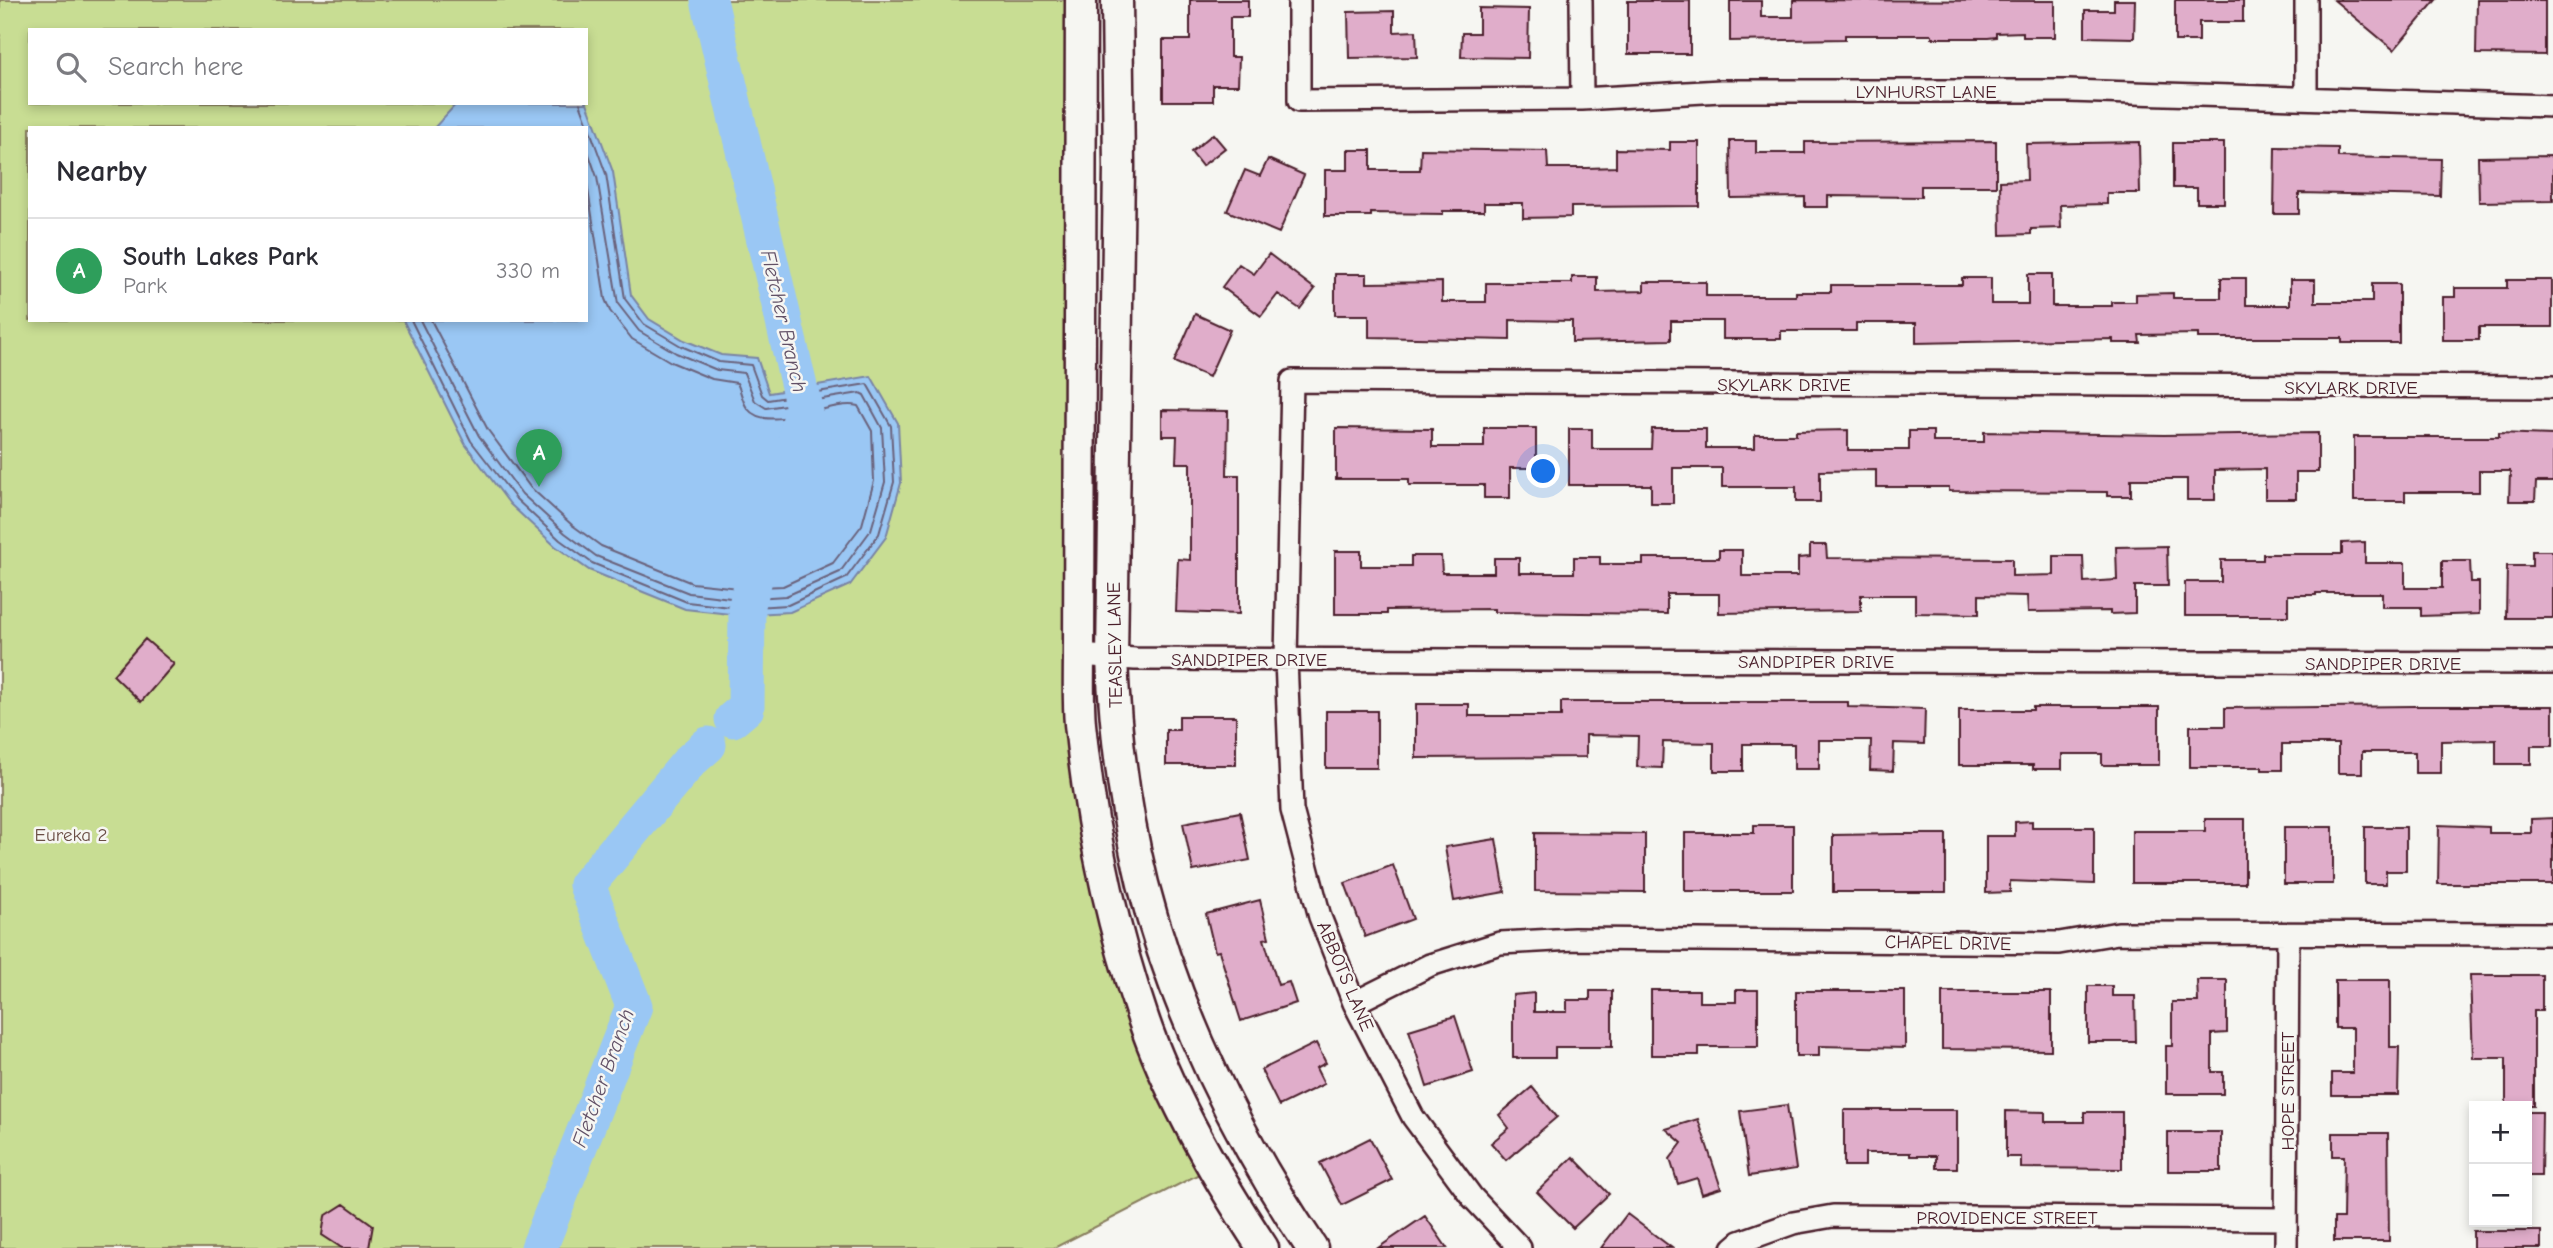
<!DOCTYPE html>
<meta charset="utf-8">
<style>
:root{--surface:#fff;--page:#f2f2f3;--text:#2b2b33;--muted:#7c7c81;--line:#e1e1e2;--accent:#1f6fb2}
body{margin:0;font-family:"Comic Neue",sans-serif;background:var(--page);color:var(--text)}
.controls{position:absolute;right:21px;bottom:21px;display:grid;overflow:hidden;border-radius:0px;box-shadow:0 4px 10px #0003}
.controls button{width:63px;height:63px;display:grid;place-items:center;padding:0;border:0;border-bottom:2px solid var(--line);background:var(--surface);color:var(--text);font:35px sans-serif}
.you{position:absolute;left:1544px;top:472px;width:24px;height:24px;margin:-18px;border:5px solid #fff;border-radius:50%;background:#1a73e8;box-shadow:0 0 0 10px #1a73e833}
.badge{display:grid;place-items:center;width:46px;height:46px;border-radius:50%;background:var(--accent);color:#fff;font-size:23px;font-weight:700}
.pin{position:absolute;translate:-50% -58px;filter:drop-shadow(0 2px 4px #0008)}
.pin::after{content:'';position:absolute;top:37px;width:24px;height:21px;background:inherit;clip-path:polygon(0 0,100% 0,50% 100%)}
.list{margin:0;padding:0;list-style:none}
h2{display:flex;justify-content:space-between;align-items:center;height:91px;margin:0;padding:0 28px;font-size:30px}
h2 small{font-size:23px;font-weight:400;color:var(--muted)}
.list li{display:grid;grid-template-columns:46px 1fr auto;gap:21px;align-items:center;box-sizing:border-box;height:105px;padding:0 28px;border-top:2px solid var(--line)}
.list b{display:block;font-size:26px;white-space:nowrap}
.list p{margin:0;font-size:23px;white-space:nowrap;color:var(--muted)}
.list em{font-size:23px;font-style:normal;color:var(--muted)}
.icon{flex:none;width:38px;height:38px;fill:none;stroke:currentColor;stroke-width:2;stroke-linecap:round;stroke-linejoin:round}
.map{position:relative;flex:none;width:2553px;height:1248px;overflow:hidden}
.search{position:absolute;background:var(--surface);box-shadow:0 4px 10px #0003;left:28px;top:28px;width:560px;height:77px;display:flex;align-items:center;gap:18px;box-sizing:border-box;padding:0 24px;border-radius:0px;color:var(--muted);font-size:26px}
.panel{position:absolute;background:var(--surface);box-shadow:0 4px 10px #0003;left:28px;top:126px;width:560px;height:196px;border-radius:0px}
.map>svg:first-child{display:block}
.green{fill:#c8dd93;stroke:#897e5f;stroke-width:2;fill-rule:evenodd}
.water{fill:#9ac7f4;stroke:#7a84a4;stroke-width:2}
.lines{fill:none;stroke-linecap:round;stroke-linejoin:round}
.shore{stroke:#6a627b;stroke-width:2}
.river{stroke:#9ac7f4;stroke-width:37}
.building{fill:#e0adca;stroke:#4a1f2b;stroke-width:2}
.street-casing{stroke:#4a1f2b;stroke-width:26}
.secondary-casing{stroke:#4a1f2b;stroke-width:35}
.street{stroke:#f6f6f2;stroke-width:21}
.secondary{stroke:#f6f6f2;stroke-width:30}
.labels{text-anchor:middle;stroke-width:5;stroke-linejoin:round;paint-order:stroke}
.street-label{font-size:19px;fill:#4a1f2b;stroke:#f6f6f2}
.park-label{font-size:19px;fill:#6a4e45;stroke:#f6f6f2}
.water-label{font-size:21px;font-style:italic;fill:#625167;stroke:#f6f6f2}
</style>
<div class="map">
<svg width="2553" height="1248" viewBox="0 0 2553 1248">
<rect width="100%" height="100%" fill="#f6f6f2"/>
<filter id="ink" filterUnits="userSpaceOnUse"><feTurbulence type="fractalNoise" baseFrequency=".0143" numOctaves="2"/><feDisplacementMap in="SourceGraphic" scale="14" xChannelSelector="R" yChannelSelector="G"/><feConvolveMatrix kernelMatrix="1 2 1 2 8 2 1 2 1" color-interpolation-filters="sRGB"/></filter>
<g filter="url(#ink)">
<path class="green" d="M0,0H1078L1079,655L1144,1019L1213,1167L1054,1248H0ZM30,30H586V103H30ZM30,128H586V320H30Z"/>
<path class="water" d="M586,100L613,172L631,295L649,319L684,340L721,355L757,358L769,393L871,376L898,423L901,483L886,537L850,585L790,612L739,615L685,609L589,570L555,546L510,504L465,444L403,320H586V128H434L457,103H586Z"/>
<g class="lines">
<path class="shore" d="M411,320L471,441L516,499L560,540L592,563L687,602L739,608L788,605L846,578L879,534L894,482L891,426L867,384L768,400L762,395L751,365L719,362L681,346L644,324L625,299L606,174L580,103
M420,320L479,436L522,494L565,533L596,556L689,593L739,599L786,596L840,572L871,530L885,482L882,428L864,395L860,393L766,408L755,401L744,373L717,370L676,353L639,331L618,304L597,177L586,146
M431,320L488,430L530,487L572,525L601,546L692,583L739,588L783,586L833,563L862,525L874,481L872,431L858,406C829,399 768,436 747,408C742,401 741,391 737,383L712,379L671,362L632,339L610,311L605,299L586,177"/>
<path class="river" d="M709,0L804,408L797,435
M733,719L746,708L747,605L757,568
M539,1248L634,1006L587,885L690,761L708,745"/>
</g>
<path class="building" d="M1190,0H1248V17H1230V57H1239L1238,85H1213V101H1163V40H1190Z
M1793,0L2055,1V37H2023V32L1996,33V37L1988,38H1932V35H1845V39L1730,41V1H1761V17H1793Z
M2114,0H2135L2134,38L2085,37V10H2114Z
M2175,0H2243V22H2199V41H2175Z
M2334,0H2436L2394,50Z
M2477,0H2545V55L2476,54Z
M1628,1H1690V54H1628Z
M1479,8L1529,9L1528,58L1461,57L1462,33H1479Z
M1394,11V32L1416,31L1417,57L1349,58L1348,12Z
M1213,134L1225,148L1202,166L1191,152Z
M1730,141H1756V153H1805V142L1996,141V186H1921V197L1828,196V207H1805V197L1731,198Z
M1670,142H1699V206L1571,207V217L1523,218V203H1484V211H1443V214L1371,213V216H1325V170H1348V150H1371V170H1420L1421,149L1547,151L1548,168H1587L1616,167V149L1670,150Z
M2139,142L2140,193H2107V204L2060,205L2061,228L2031,229V234L2001,235L2000,181L2027,180L2026,144Z
M2173,143H2224V203H2197V188H2173Z
M2275,147L2338,148V157L2441,159L2440,196L2299,193V214H2274Z
M2553,156V201L2479,202L2478,157Z
M1268,159L1304,175L1279,233L1227,211L1245,170L1260,176Z
M1269,254L1315,289L1300,309L1278,294L1261,316L1222,287L1239,264L1254,274Z
M1335,274H1367V283L1442,282V302H1486V283H1572V277H1597V292L1644,291V282H1706V296H1796V292H1831V285H1962V278H1991V304H2028V274H2052V306H2112V302H2136V294L2173,293V298H2221V278H2246V305H2290V280H2315V302H2372V284H2399V343H2342V338H2198V334L2139,335L2140,343H2113V339L1916,343V323H1856V331H1781V339H1723V321H1671V340L1572,342V321L1510,320V340L1369,337V315H1335Z
M2507,280H2552V327H2479V340H2443V297H2455V288H2507Z
M1195,314L1230,330L1209,377L1174,362Z
M1162,410L1228,411L1227,475H1239V614L1176,612L1178,559L1190,560V463H1176L1177,436H1162Z
M1336,428L1432,429V447H1484V428H1536V468H1510V498H1484V485H1409V479H1336Z
M1569,429H1592V449H1651L1652,429H1706V448H1755V435H1796V431L1848,430V450H1909V431H1933V442H1984V432L2164,435L2318,433V472H2296V499H2265V469L2215,470V500H2187V479H2131V496H2107V492L1949,491V487H1876V470L1820,471V502H1796V487H1722V468H1673V503H1651V485H1569Z
M2499,433L2553,435V482H2536L2535,501H2509L2510,471H2479V492H2405V501H2354V437H2499Z
M2365,542V563H2405V588H2442V561H2470L2471,582H2479V614L2421,616V607H2382V593H2316V595H2288V616H2185V582H2221V560H2263V554H2342V543Z
M1810,545H1826L1827,558L2012,559V576L2054,575V556H2083L2084,582L2117,580L2116,547L2167,546L2168,586H2135V613L2110,614V611L2028,612L2027,596L1979,595V614L1915,613V595H1861V611L1719,613V594H1667V614L1494,612V609L1387,610V614H1335V551H1361V566H1411V556H1441L1442,573H1494V558H1519V573H1574V557H1600V564H1643V558H1719V550H1742V576H1798V558L1810,557Z
M2532,551H2553V618H2506L2507,566H2532Z
M145,639L174,664L141,702L113,675Z
M1561,702H1848V707L1925,709L1924,744L1894,743L1893,771L1870,770L1871,740H1819V769H1794V744H1743V771H1714V743L1663,742L1662,768L1637,767L1638,736L1586,735V757L1416,758V704H1469V716H1561Z
M2415,706H2553V746H2531V764H2496V740L2441,741V773H2415V752H2362V773H2338V744H2282V770H2262V767H2190V726H2225V708Z
M2033,707H2159V765H2102V754H2062V769H2033V765H1959V710H2033Z
M1326,711H1377V768H1326Z
M1179,716H1236V765H1166V730H1179Z
M1240,812L1250,860L1193,871L1183,823Z
M2553,818V884H2438L2439,825L2489,827V833H2531V819Z
M2205,819H2245V883H2132V831H2205Z
M2032,821V827H2094V884L2010,881V892L1986,893V836H2015V822Z
M1754,825H1793V891H1685V833H1754Z
M2284,827H2333V884H2284Z
M2365,827H2406V871H2386V884H2365Z
M1535,833L1645,834V892L1535,891Z
M1897,834H1946V892H1833V835Z
M1496,839L1505,892L1454,901L1445,847Z
M1393,865L1413,919L1365,937L1345,883Z
M1260,900L1269,938L1264,939L1278,985L1289,982L1296,1003L1241,1021L1219,951L1215,952L1206,914Z
M2470,975H2542V1011H2534V1106H2506V1058H2473Z
M2197,980H2227V1033L2212,1034V1072H2223V1094H2166V1046H2172V1002H2198Z
M2335,980H2390V1047H2399L2398,1095H2332V1073H2353V1028H2335Z
M2088,986H2112V996H2135L2136,1042H2088Z
M1651,990H1699V1002H1736V990H1758V1047H1699V1055H1651Z
M1590,991H1612V1047H1555V1058H1513V995L1534,993V1012H1567V1000H1590Z
M1796,991H1905V1048L1819,1046V1056H1796Z
M1942,992H2051V1050L1942,1049Z
M1455,1016L1473,1072L1427,1087L1409,1030Z
M1316,1043L1326,1063L1316,1068L1324,1084L1279,1106L1261,1070Z
M1532,1087L1557,1117L1506,1160L1491,1143L1509,1128L1499,1115Z
M1787,1105L1796,1169L1749,1176L1740,1111Z
M1844,1110H1957V1168H1936V1156H1910V1153H1865V1166H1844Z
M2006,1111L2045,1112V1122H2084V1112H2122V1169L2021,1168V1157H2006Z
M2527,1112H2542L2541,1176H2527Z
M1698,1119L1721,1188L1702,1194L1697,1178L1678,1184L1670,1159L1682,1143L1666,1129Z
M2168,1132H2221V1171H2168Z
M2333,1133H2388L2389,1241H2334V1218H2343L2344,1156H2333Z
M1370,1138L1392,1180L1342,1205L1320,1163Z
M1573,1157L1609,1194L1573,1228L1537,1192Z
M344,1204L373,1225L369,1248H342L322,1235L325,1216Z
M1627,1214L1672,1248H1601Z
M1425,1216L1447,1248H1378Z
M2473,1231H2541V1248H2473Z"/>
<g class="lines">
<defs>
<path id="street" d="M1299,0V101L1582,99L1721,91H2068L2553,106
M1581,0L1582,99
M2306,0V98
M1079,655L1135,659L2553,663
M1354,1003L1430,965L1500,943L1574,939L2059,943L2118,933L2553,934
M1520,1248L1472,1197L1413,1117L1354,1003L1320,917L1292,810L1286,659L1292,381L2553,387
M1733,1248L1740,1242L1793,1223L1833,1216L2286,1219
M2286,1248L2288,934"/>
<path id="secondary" d="M1081,0L1079,655C1079,677 1078,701 1080,724C1090,823 1111,924 1143,1018C1170,1098 1217,1178 1263,1248
M1117,0L1119,167L1112,659C1115,734 1125,811 1143,884C1175,1010 1239,1141 1312,1248"/>
</defs>
<use href="#street" class="street-casing"/>
<use href="#secondary" class="secondary-casing"/>
<use href="#street" class="street"/>
<use href="#secondary" class="secondary"/>
</g>
</g>
<g class="labels">
<g class="street-label">
<text x="1926" y="98">LYNHURST LANE</text>
<text x="1784" y="391">SKYLARK DRIVE</text>
<text x="2351" y="394">SKYLARK DRIVE</text>
<text transform="translate(1114 645) rotate(-91)" y="7">TEASLEY LANE</text>
<text x="1249" y="666">SANDPIPER DRIVE</text>
<text x="1816" y="668">SANDPIPER DRIVE</text>
<text x="2383" y="670">SANDPIPER DRIVE</text>
<text transform="translate(1948 942) rotate(1)" y="7">CHAPEL DRIVE</text>
<text transform="translate(1346 976) rotate(67)" y="7">ABBOTS LANE</text>
<text transform="translate(2287 1091) rotate(-90)" y="7">HOPE STREET</text>
<text x="2007" y="1224">PROVIDENCE STREET</text>
</g>
<g class="park-label">
<text x="71" y="841">Eureka 2</text>
</g>
<g class="water-label">
<text transform="translate(784 321) rotate(77)" y="7">Fletcher Branch</text>
<text transform="translate(603 1078) rotate(-70)" y="7">Fletcher Branch</text>
</g>
</g>
</svg>
<div class="controls">
<button>+</button>
<button>−</button>
</div>
<div class="you"></div>
<div class="pin badge" style="left:539px;top:487px;background:#2e9e5b">A</div>
<div class="search"><svg class="icon" aria-label="search" viewBox="0 0 24 24"><circle cx="10" cy="10" r="6"/><path d="M15 15l6 6"/></svg>Search here</div>
<section class="panel">
<h2>Nearby<small></small></h2>
<ul class="list">
<li><span class="badge" style="background:#2e9e5b">A</span><div><b>South Lakes Park</b><p>Park</p></div><em>330 m</em></li>
</ul>
</section>
</div>
